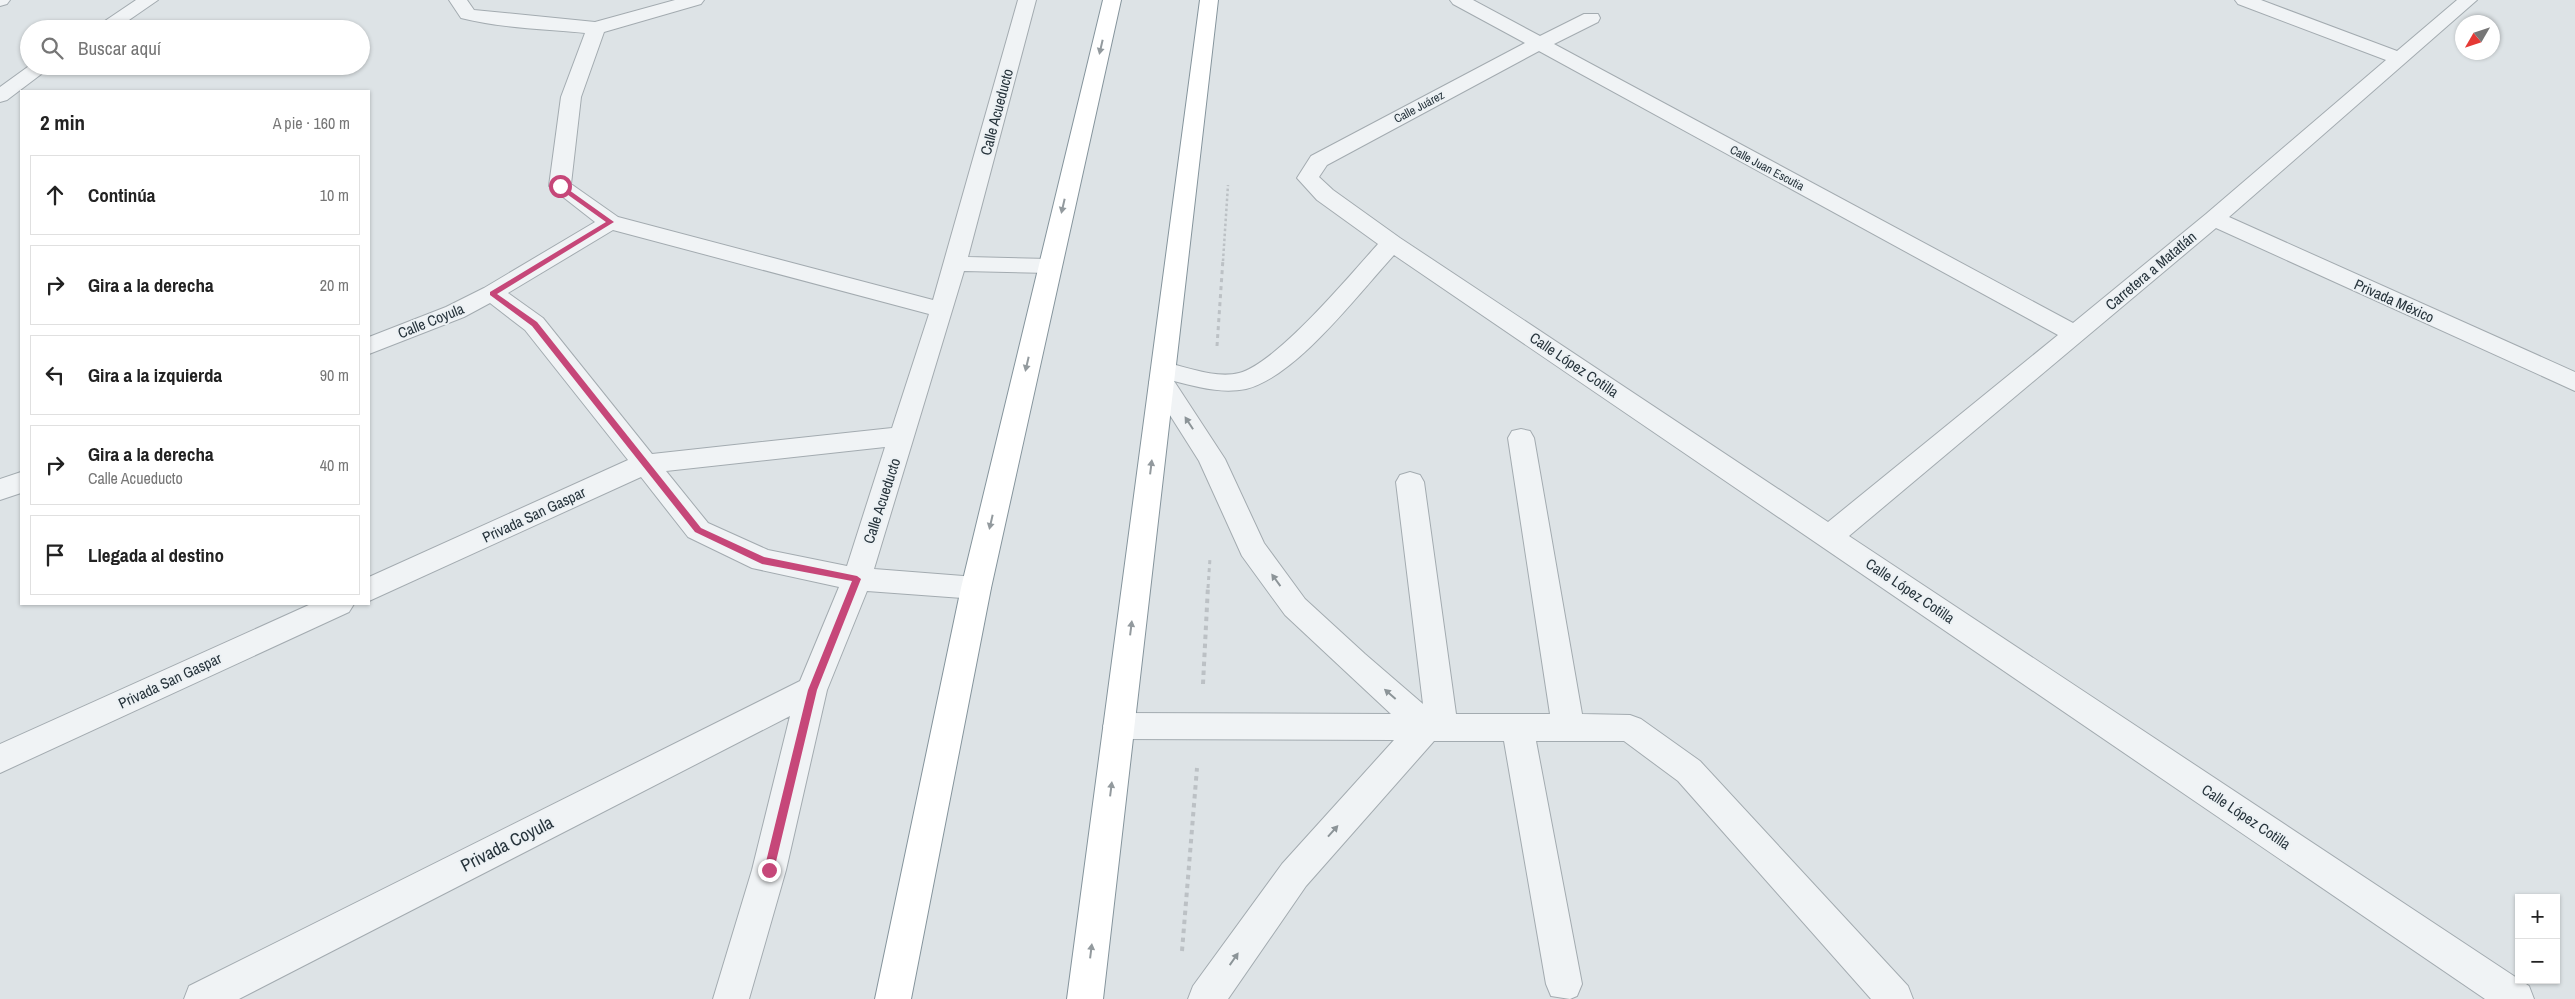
<!DOCTYPE html>
<html lang="es">
<meta charset="utf-8">
<style>
:root{--surface:#fff;--page:#f2f2f2;--text:#222;--muted:#767676;--line:#e0e0e0}
body{margin:0;font-family:"Archivo Narrow",sans-serif;background:var(--page);color:var(--text)}
.controls{position:absolute;right:15px;bottom:15px;display:grid;overflow:hidden;border-radius:0px;box-shadow:0 1px 4px #0004}
.controls button{width:45px;height:45px;display:grid;place-items:center;padding:0;border:0;border-bottom:1px solid var(--line);background:var(--surface);color:var(--text);font:25px sans-serif}
.compass{position:absolute;left:2455px;top:15px;width:45px;height:45px;border-radius:50%;background:var(--surface);box-shadow:0 1px 4px #0004;rotate:231deg}
.stop{position:absolute;width:15px;height:15px;margin:-11px;border:4px solid #c64779;border-radius:50%;background:#fff}
.stop.end{background:#c64779;border-color:#fff;box-shadow:0 1px 5px #0008}
.list{margin:0;padding:0;list-style:none}
h2{display:flex;justify-content:space-between;align-items:center;height:65px;margin:0;padding:0 20px;font-size:21px}
h2 small{font-size:16px;font-weight:400;color:var(--muted)}
.list li{display:grid;grid-template-columns:32px 1fr auto;gap:15px;align-items:center;box-sizing:border-box;height:80px;margin:0 10px 10px;padding:0 10px;border:1px solid var(--line);border-radius:0px}
.list b{display:block;font-size:19px;white-space:nowrap}
.list p{margin:0;font-size:16px;white-space:nowrap;color:var(--muted)}
.list em{font-size:16px;font-style:normal;color:var(--muted)}
.icon{flex:none;width:28px;height:28px;fill:none;stroke:currentColor;stroke-width:2;stroke-linecap:round;stroke-linejoin:round}
.map{position:relative;flex:none;width:2575px;height:999px;overflow:hidden}
.search{position:absolute;background:var(--surface);box-shadow:0 1px 4px #0004;left:20px;top:20px;width:350px;height:55px;display:flex;align-items:center;gap:12px;box-sizing:border-box;padding:0 18px;border-radius:28px;color:var(--muted);font-size:19px}
.panel{position:absolute;background:var(--surface);box-shadow:0 1px 4px #0004;left:20px;top:90px;width:350px;height:515px;border-radius:0px}
.map>svg:first-child{display:block}
.lines{fill:none;stroke-linecap:round;stroke-linejoin:round}
.minor-casing{stroke:#a3abb0;stroke-width:2}
.highway-casing{stroke:#85949c;stroke-width:2}
.path-far2{stroke:#bcc1c5;stroke-width:2.5;stroke-dasharray:2.5 2.5;stroke-linecap:butt}
.path-far1{stroke:#bcc1c5;stroke-width:3;stroke-dasharray:4 4;stroke-linecap:butt}
.path{stroke:#bcc1c5;stroke-width:4;stroke-dasharray:4.5 4.5;stroke-linecap:butt}
.minor{fill:#f0f3f5;fill-rule:evenodd}
.highway{fill:#fff;fill-rule:evenodd}
.oneway{fill:#939a9e}
.oneway2{fill:#8c9498}
.route{fill:#c64779}
.labels{text-anchor:middle;stroke-width:4;stroke-linejoin:round;paint-order:stroke}
.far-street-label{font-size:12px;fill:#27343c;stroke:#ecf1f4}
.street-label{font-size:15px;fill:#27343c;stroke:#ecf1f4}
.near-street-label{font-size:18px;fill:#27343c;stroke:#ecf1f4}
</style>
<div class="map">
<svg width="2575" height="999" viewBox="0 0 2575 999">
<rect width="100%" height="100%" fill="#dde3e6"/>
<g class="lines">
<defs>
<path id="minor" d="M0,0H10L7,4L0,6Z
M136,0H158L116,29H93Z
M449,0H467L474,10L595,22L675,0H704L701,4L604,32L581,97L571,184L618,217L933,300L1018,0H1036L968,257L1049,259L1057,261L1061,266L1057,271L1049,273L964,271L874,569L976,577L986,580L991,588L986,596L976,599L867,591L827,690L786,870L749,999H713L752,870L790,716L239,999H184L189,986L800,681L839,587L752,568L688,537L641,477L369,601V577L628,460L525,330L490,303L464,317L369,354V337L446,307L484,288L595,222L549,186L561,97L585,33C544,29 501,28 461,18ZM613,230L929,314L892,428L652,454L543,318L508,293ZM885,447L847,566L768,550L708,523L666,471Z
M1450,0H1473L1540,36L1584,14H1598L1600,18L1598,22L1554,44L2073,323L2206,214L2386,60L2238,4L2235,0H2261L2397,51L2457,0H2477L2229,217L2575,372V391L2216,228L1849,536L2529,986L2534,999H2485L1394,255C1359,293 1296,377 1246,389C1221,394 1198,387 1174,381L1225,459L1264,543L1305,599L1365,654L1423,704L1396,482L1400,475L1410,472L1420,475L1424,482L1456,714H1550L1508,438L1512,431L1521,429L1530,431L1534,438L1582,714L1630,715L1641,719L1700,761L1908,986L1913,999H1871L1678,781L1624,741H1536L1582,984L1577,996L1570,999L1551,996L1546,984L1504,741H1434L1306,886L1228,999H1188L1193,986L1282,864L1394,740L1119,739L1108,735L1103,726L1108,717L1119,713L1391,714L1285,615L1242,556L1199,461L1149,382L1155,375L1151,370L1155,364L1164,362C1187,367 1216,379 1239,373C1277,363 1350,275 1378,244L1317,200L1297,178L1311,156L1525,43L1453,4ZM1539,51L2058,335L1828,522L1400,238L1333,190L1319,177L1327,165Z
M29,66H52L7,100L0,102V87Z
M21,472V493L0,500V479Z
M311,604H354L349,612L0,773V744Z"/>
<path id="highway" d="M1103,0H1121L991,588L911,999H875L961,588Z
M1200,0H1218L1103,999H1067Z"/>
</defs>
<use href="#minor" class="minor-casing"/>
<use href="#highway" class="highway-casing"/>
<path class="path-far2" d="M1223,261L1228,185"/>
<path class="path-far1" d="M1217,346L1223,259
M1208,588L1210,558"/>
<path class="path" d="M1203,684L1208,586
M1182,951L1197,768"/>
<use href="#minor" class="minor"/>
<use href="#highway" class="highway"/>
</g>
<defs><path id="oneway-solid" d="M-6-.8H1V-3.2L6.5 0L1 3.2V.8H-6Z" transform="scale(1.25)"/></defs>
<g class="oneway">
<use href="#oneway-solid" transform="translate(1101 47) rotate(103)"/>
<use href="#oneway-solid" transform="translate(1063 206) rotate(103)"/>
<use href="#oneway-solid" transform="translate(1027 364) rotate(103)"/>
<use href="#oneway-solid" transform="translate(1151 467) rotate(-83)"/>
<use href="#oneway-solid" transform="translate(991 522) rotate(103)"/>
<use href="#oneway-solid" transform="translate(1131 628) rotate(-83)"/>
<use href="#oneway-solid" transform="translate(1111 789) rotate(-83)"/>
<use href="#oneway-solid" transform="translate(1091 951) rotate(-83)"/>
</g>
<g class="oneway2">
<use href="#oneway-solid" transform="translate(1189 423) rotate(-123)"/>
<use href="#oneway-solid" transform="translate(1276 580) rotate(-126)"/>
<use href="#oneway-solid" transform="translate(1390 694) rotate(-139)"/>
<use href="#oneway-solid" transform="translate(1333 831) rotate(-48)"/>
<use href="#oneway-solid" transform="translate(1234 959) rotate(-55)"/>
</g>
<path class="route" d="M557,185H562L614,222L497,294L537,322L701,528L764,557L857,576L861,579L817,690L774,870L769,875L764,870L808,690L852,581L762,564L695,532L532,326L490,295V292L606,222L557,187Z"/>
<g class="labels">
<g class="far-street-label">
<text transform="translate(1419 107) rotate(-28)" y="4">Calle Juárez</text>
<text transform="translate(1767 168) rotate(28)" y="4">Calle Juan Escutia</text>
</g>
<g class="street-label">
<text transform="translate(997 112) rotate(-75)" y="5">Calle Acueducto</text>
<text transform="translate(2151 271) rotate(-40)" y="5">Carretera a Matatlán</text>
<text transform="translate(2394 301) rotate(24)" y="5">Privada México</text>
<text transform="translate(431 321) rotate(-22)" y="5">Calle Coyula</text>
<text transform="translate(1574 365) rotate(34)" y="5">Calle López Cotilla</text>
<text transform="translate(882 501) rotate(-72)" y="5">Calle Acueducto</text>
<text transform="translate(534 515) rotate(-25)" y="5">Privada San Gaspar</text>
<text transform="translate(1910 591) rotate(34)" y="5">Calle López Cotilla</text>
<text transform="translate(170 681) rotate(-25)" y="5">Privada San Gaspar</text>
<text transform="translate(2246 817) rotate(34)" y="5">Calle López Cotilla</text>
</g>
<g class="near-street-label">
<text transform="translate(507 844) rotate(-27)" y="6">Privada Coyula</text>
</g>
</g>
</svg>
<div class="controls">
<button>+</button>
<button>−</button>
</div>
<svg class="compass" viewBox="-18 -18 36 36"><path d="M0-13l5 13h-10z" fill="#e53935"/><path d="M0 13l5-13h-10z" fill="#767676"/></svg>
<div class="stop" style="left:560px;top:186px"></div>
<div class="stop end" style="left:769px;top:870px"></div>
<div class="search"><svg class="icon" aria-label="search" viewBox="0 0 24 24"><circle cx="10" cy="10" r="6"/><path d="M15 15l6 6"/></svg>Buscar aquí</div>
<section class="panel">
<h2>2 min<small>A pie · 160 m</small></h2>
<ul class="list">
<li><svg class="icon" aria-label="ahead" viewBox="0 0 24 24"><path d="M12 20V5M6 11l6-6 6 6"/></svg><div><b>Continúa</b></div><em>10 m</em></li>
<li><svg class="icon" aria-label="right" viewBox="0 0 24 24"><path d="M7 20v-9h11M14 6l5 5-5 5"/></svg><div><b>Gira a la derecha</b></div><em>20 m</em></li>
<li><svg class="icon" aria-label="left" viewBox="0 0 24 24"><path d="M17 20v-9H6M10 6l-5 5 5 5"/></svg><div><b>Gira a la izquierda</b></div><em>90 m</em></li>
<li><svg class="icon" aria-label="right" viewBox="0 0 24 24"><path d="M7 20v-9h11M14 6l5 5-5 5"/></svg><div><b>Gira a la derecha</b><p>Calle Acueducto</p></div><em>40 m</em></li>
<li><svg class="icon" aria-label="arrive" viewBox="0 0 24 24"><path d="M6 21V4h12l-3 4 3 4H6"/></svg><div><b>Llegada al destino</b></div></li>
</ul>
</section>
</div>
